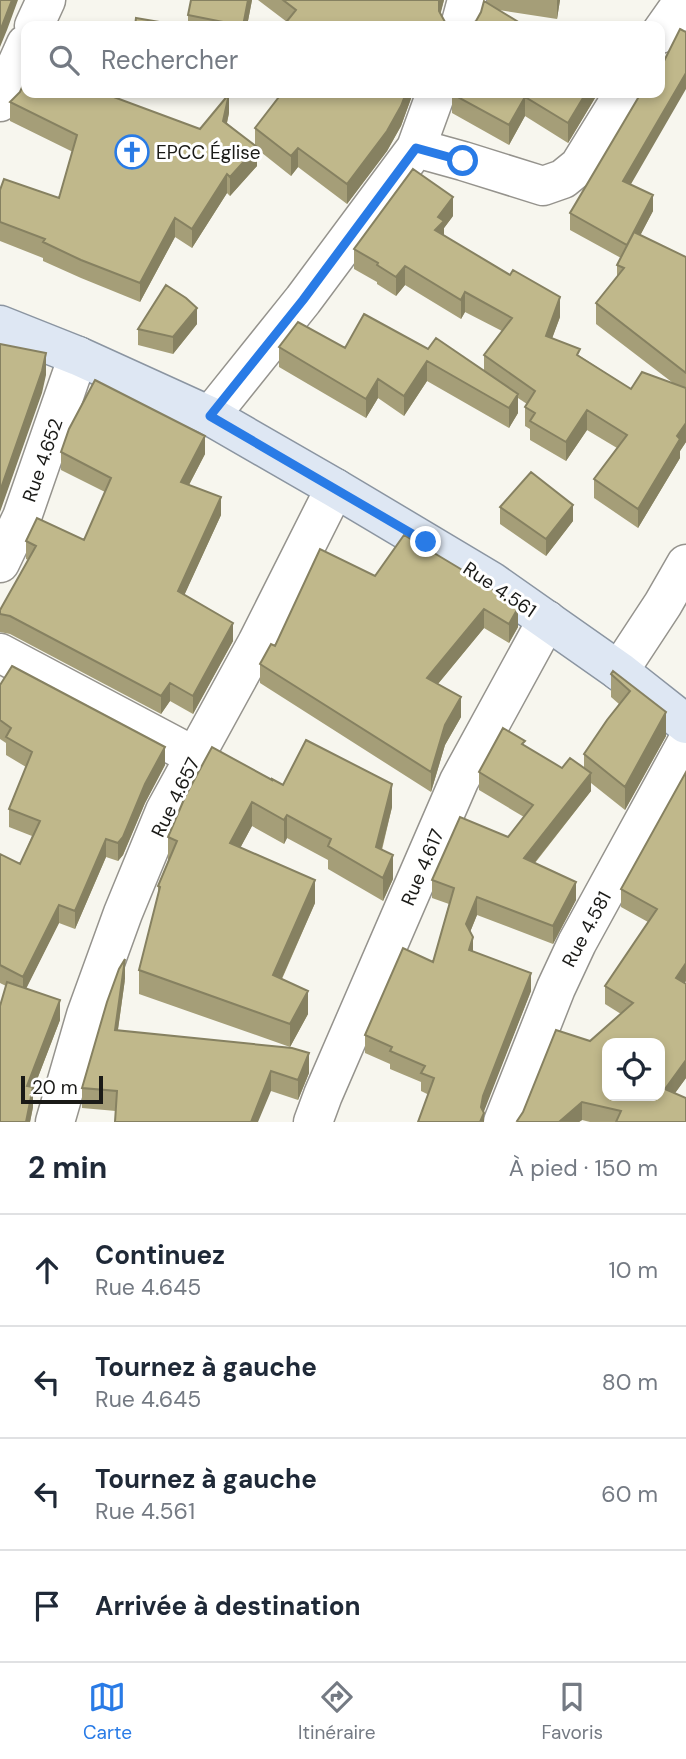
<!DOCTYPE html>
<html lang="fr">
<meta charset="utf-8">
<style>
:root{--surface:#fff;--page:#f6f6f7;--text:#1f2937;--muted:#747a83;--line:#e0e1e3;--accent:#297be6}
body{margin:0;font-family:"DM Sans",sans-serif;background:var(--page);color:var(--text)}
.controls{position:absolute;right:21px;bottom:21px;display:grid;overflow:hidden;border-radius:14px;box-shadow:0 4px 10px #0003}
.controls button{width:63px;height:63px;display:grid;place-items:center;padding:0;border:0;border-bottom:2px solid var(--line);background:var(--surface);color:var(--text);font:35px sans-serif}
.scale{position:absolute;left:21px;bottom:18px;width:82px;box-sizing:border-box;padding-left:7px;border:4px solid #1a1a17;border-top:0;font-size:19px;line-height:24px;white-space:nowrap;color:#1a1a17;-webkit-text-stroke:5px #fff;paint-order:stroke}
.stop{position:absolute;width:21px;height:21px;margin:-16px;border:5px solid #297be6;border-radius:50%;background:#fff}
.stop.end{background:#297be6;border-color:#fff;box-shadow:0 2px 7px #0008}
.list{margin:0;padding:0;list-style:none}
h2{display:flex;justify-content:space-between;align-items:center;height:91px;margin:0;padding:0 28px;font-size:30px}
h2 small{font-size:23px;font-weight:400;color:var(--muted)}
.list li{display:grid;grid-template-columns:46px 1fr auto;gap:21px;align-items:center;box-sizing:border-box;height:112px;padding:0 28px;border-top:2px solid var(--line)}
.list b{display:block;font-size:26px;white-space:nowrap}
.list p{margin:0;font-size:23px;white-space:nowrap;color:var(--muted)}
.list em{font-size:23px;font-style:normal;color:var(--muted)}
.icon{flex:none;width:38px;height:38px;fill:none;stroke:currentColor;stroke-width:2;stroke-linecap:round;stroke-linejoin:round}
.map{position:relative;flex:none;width:686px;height:1122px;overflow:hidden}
.search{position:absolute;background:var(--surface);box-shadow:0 4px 10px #0003;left:21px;right:21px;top:21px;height:77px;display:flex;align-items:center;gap:18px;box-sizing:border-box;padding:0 24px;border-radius:14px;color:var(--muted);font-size:26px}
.sheet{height:539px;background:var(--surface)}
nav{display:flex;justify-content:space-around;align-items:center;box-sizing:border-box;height:98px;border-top:2px solid var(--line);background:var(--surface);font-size:19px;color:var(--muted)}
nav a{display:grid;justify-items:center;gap:4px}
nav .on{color:var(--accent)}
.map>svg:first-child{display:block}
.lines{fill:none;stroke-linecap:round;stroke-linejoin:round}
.minor-casing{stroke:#95938d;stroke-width:41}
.major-casing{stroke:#8b95a1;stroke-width:41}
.minor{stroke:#fff;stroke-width:38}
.major{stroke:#dee7f3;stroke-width:38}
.wall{fill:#a59e78}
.shaded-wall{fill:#868161}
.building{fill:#c0b88b;stroke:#868161;stroke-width:2;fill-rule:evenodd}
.route{stroke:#297be6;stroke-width:9}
.labels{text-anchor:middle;stroke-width:6;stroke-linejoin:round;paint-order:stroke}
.poi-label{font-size:19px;fill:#1a1a17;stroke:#fff;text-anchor:start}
.street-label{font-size:19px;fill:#1a1a17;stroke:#fff}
</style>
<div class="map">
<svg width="686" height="1122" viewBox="0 0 686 1122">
<rect width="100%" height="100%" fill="#f7f6ee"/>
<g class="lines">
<defs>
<path id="minor" d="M34,26L46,0
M460,26L467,0
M660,34L684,0
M0,102L26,44
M416,148L436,93
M210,416L303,300L416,148L463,161L543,186L563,179L579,166L624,93
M0,563L22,517L78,356
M0,653L194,756
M619,671L663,604L686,564
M55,1122L86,1015L123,913L165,811L257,643L335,488
M313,1122L323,1095L459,781L547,620
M503,1122L556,988L577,943L686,744"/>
<path id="major" d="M0,325L78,356L210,416L335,488L491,581L619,671L686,724"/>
</defs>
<use href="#minor" class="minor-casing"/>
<use href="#major" class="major-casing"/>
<use href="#minor" class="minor"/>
<use href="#major" class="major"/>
</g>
<path class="wall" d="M191,0H252L247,26H188V15Z
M258,0H444L440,14L287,22Z
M487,0H560L557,19L499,10L476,21L487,3Z
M276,93H413L401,126L387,151L347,204L298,167L291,176L257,149V166L230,196L227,193L192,248L175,237L140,302L81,278L43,261V258L0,241V190L59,198L73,152L10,121V102L200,129L229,113L227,123L255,146V128L280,95Z
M452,93H598L568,143L525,116L509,145L452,113Z
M631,185L653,211L640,235L686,257V442L680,451V458L638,528L594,498V479L617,448L587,430L566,461L530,440V429L525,426V407L527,404L518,398V413L509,428L427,381L404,416L378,398L366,418L279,367V347L428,349L484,371V355L502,331L465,312L461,319L405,285L396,296L377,284V282L354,269V249L453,216L444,228V235L560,317L552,338L631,389L673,383L596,324V303L617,277V265L621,258L570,230V213Z
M197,324L173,354L138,345V329Z
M61,452L205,454L189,485L221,515L184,595L233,641L193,714L170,701L161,714L10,634L0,632V610L28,560L26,559V541L84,540L105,492L61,470Z
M500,507L573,521L546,556L500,524Z
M404,535L518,627L509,643L484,628L438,684L461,717L445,745L431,792L260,683V664L275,646L375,576Z
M611,674L666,712V736L625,810L591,783V791L535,863L576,900L553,944L477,915L470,932L473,951L531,991L483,1112L484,1122L421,1091V1082L390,1069V1064L365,1053V1035L433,962L449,904L432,898V880L508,837L524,817L479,790V772L525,746L562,768H584V754L619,704L611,697Z
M0,685L165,765L145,803L123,855L118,861L106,857L75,929L59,923L26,988L60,1020L33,1090V1107L30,1122H0L6,986L0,983V854L20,864L32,836L9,827V809L26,767L6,755V743L0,739Z
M686,772V981L684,983L686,984V1078L675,1093L686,1122H590L582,1120L579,1122H517L590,1041L621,1014L605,1004V986L648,922L621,907V889Z
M272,780L283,785L392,807L382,850L393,879L383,901L328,869V860L287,838L284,844L252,826L240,848L315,903L282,979L308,1014L290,1047L139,994V970L158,894V886L168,861V837Z
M125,979L118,1030L309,1073L298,1100L271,1091L116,1111L82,1108V1088Z"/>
<path class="shaded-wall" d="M12,0H18L7,30L0,47V31Z
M248,0H252L247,26H243Z
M439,0H444L439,20Z
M557,0H560L557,19Z
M686,73V89L623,198V181Z
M406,93H413L401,126L387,151L347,204V184Z
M586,93H598L568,143V123Z
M229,94V113L223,140V121Z
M525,97V116L509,145V125Z
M257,147V166L230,196V177Z
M298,148V167L291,176V156Z
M227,174V193L192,248V229Z
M653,195V211L627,261V245Z
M453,197V216L444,228V240L435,230L438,217Z
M175,218V237L140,302V283Z
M405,266V285L396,296V277Z
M465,292V312L461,319V300Z
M560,297V317L546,355V336Z
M197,308V324L173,354V337Z
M46,353V375L42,393L0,512V491Z
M427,361V381L404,416V396Z
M378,379V398L366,418V399Z
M518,394V413L509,428V408Z
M587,410V430L566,461V442Z
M686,423V442L680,451V458L638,528V509L677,436Z
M205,436V454L181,500V482Z
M221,497V515L178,609V591Z
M573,505V521L546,556V539Z
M518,608V627L509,643V624Z
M484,609V628L427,697V678Z
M233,623V641L193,714V696Z
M170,683V701L161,714V696Z
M461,697V717L445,745L431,792V772L445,725Z
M666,712V736L625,810V787Z
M165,747V765L145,803L123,855L118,861V843L145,784Z
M591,773V791L524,876V858Z
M392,784V807L376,871V847Z
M252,802V826L230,867V843Z
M287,815V838L284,844V820Z
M106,839V857L75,929V911Z
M393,855V879L383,901V878Z
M315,880V903L273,998V975Z
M576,882V900L553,944V926Z
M477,897V915L466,942V924Z
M59,905V923L23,995V977Z
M473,937V955L469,950Z
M125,959V979L115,1050V1030Z
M686,963V981L676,996V978Z
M531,973V991L483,1114L484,1113V1122H480L483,1096Z
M308,991V1014L290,1047V1024Z
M60,1000V1020L33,1090V1107L30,1122H26L27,1086Z
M309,1053V1073L298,1100V1080Z
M686,1060V1078L665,1107V1089Z
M271,1071V1091L258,1122H251Z
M582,1102V1120L579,1122H559Z"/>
<path class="building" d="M0,0H12L0,31Z
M191,0H248L243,26L188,15Z
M283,0H439V11L445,22L452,26H283L296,10Z
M484,1L525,26H468L476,21L481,12Z
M136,18L183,26H135Z
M680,29L686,32V73L623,181L653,195L627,245L570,213L641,93H660V69Z
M26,78V93H103L200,129L229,94L223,121L257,147L230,177L227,174L192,229L175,218L140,283L81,260L43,242L45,239L0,222V190L4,179L59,198L77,135L10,102L20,92Z
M282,93H406L401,106L387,131L347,184L298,148L291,156L255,128Z
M452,93H586L568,123L525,97L509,125L452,94Z
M413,169L453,197L438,217L444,221L435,230L510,275L513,270L560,297L546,336L580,349L577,355L631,389L642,372L686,388V423L677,436L680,439L638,509L594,479L627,435L587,410L566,442L530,421L535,413L525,407L535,391L484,355L512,318L465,292L461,300L405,266L396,277L377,265L378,263L354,249Z
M634,232L686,257V373L596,303L624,268L617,265Z
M166,285L186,298L197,308L173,337L138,329Z
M364,314L428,349L436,338L518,394L509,408L427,361L404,396L378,379L366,399L279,347L298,322L345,348Z
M0,344L46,353L42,371L0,491Z
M95,380L205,436L181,482L221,497L178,591L233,623L193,696L170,683L161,696L10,616L0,614V610L36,546L26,541L37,518L84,540L111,478L61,452L69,429Z
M531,472L573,505L546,539L500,507Z
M404,535L479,580L518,608L509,624L484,609L427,678L461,697L445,725L431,772L260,664L271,644L275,646L320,549L375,576Z
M12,666L165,747L145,784L123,837L118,843L106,839L75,911L59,905L23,977L0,965V854L20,864L40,821L9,809L32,752L6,737L11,728L0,720V685Z
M613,671L666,712L625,787L584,754L607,720L630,691L611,674Z
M503,728L525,741L522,744L562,768L570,758L591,773L524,858L576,882L553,926L477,897L466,924L473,937L469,950L531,973L483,1096L481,1107L484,1113L480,1122H418L434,1078L421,1073L425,1066L390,1051L392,1047L365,1035L403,948L433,962L454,888L432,880L460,817L508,837L533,805L479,772Z
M306,740L392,784L376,847L393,855L383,878L328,846L331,839L287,815L284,820L252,802L230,843L315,880L273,975L308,991L290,1024L139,970L160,887L158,886L177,841L168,837L185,797L212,747L272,780V779L283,785Z
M686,772V963L676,978L686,984V1060L665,1089L686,1098V1122H616L621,1111L582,1102L559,1122H519L517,1121L523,1112L556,1030L590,1041L633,1003L605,986L657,909L621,889ZM607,1043H660V1096H607Z
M125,959L115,1030L292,1048L309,1053L298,1080L271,1071L251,1122H115L117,1091L82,1088L107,1002L119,969Z
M7,982L60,1000L27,1086L33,1087L26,1122H0V1006Z"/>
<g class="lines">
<path class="route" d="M426,542L210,416L303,300L416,148L463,161"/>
</g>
<defs>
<symbol id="church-ring" viewBox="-11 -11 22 22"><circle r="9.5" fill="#fff" stroke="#297be6" stroke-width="1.5"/><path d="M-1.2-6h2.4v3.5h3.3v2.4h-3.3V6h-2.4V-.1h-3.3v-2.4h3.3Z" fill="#297be6"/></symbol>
</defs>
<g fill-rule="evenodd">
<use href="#church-ring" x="113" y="133" width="38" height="38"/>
</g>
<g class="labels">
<g class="poi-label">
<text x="156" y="159">EPCC Église</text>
</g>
<g class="street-label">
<text transform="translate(42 460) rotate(-71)" y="7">Rue 4.652</text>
<text transform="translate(500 589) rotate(34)" y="7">Rue 4.561</text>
<text transform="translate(175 797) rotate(-64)" y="7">Rue 4.657</text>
<text transform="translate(422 867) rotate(-67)" y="7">Rue 4.617</text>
<text transform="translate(586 929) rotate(-62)" y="7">Rue 4.581</text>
</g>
</g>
</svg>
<div class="controls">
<button><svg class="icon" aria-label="locate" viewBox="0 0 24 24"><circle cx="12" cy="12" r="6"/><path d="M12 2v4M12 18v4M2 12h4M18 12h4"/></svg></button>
</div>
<div class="scale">20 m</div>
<div class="stop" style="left:463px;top:161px"></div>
<div class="stop end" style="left:426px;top:542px"></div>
<div class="search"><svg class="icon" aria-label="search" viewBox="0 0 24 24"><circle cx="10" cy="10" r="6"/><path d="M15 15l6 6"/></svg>Rechercher</div>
</div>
<section class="sheet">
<h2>2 min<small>À pied · 150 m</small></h2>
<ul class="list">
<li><svg class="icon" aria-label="ahead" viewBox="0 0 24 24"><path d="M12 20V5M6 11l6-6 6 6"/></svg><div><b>Continuez</b><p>Rue 4.645</p></div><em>10 m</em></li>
<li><svg class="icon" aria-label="left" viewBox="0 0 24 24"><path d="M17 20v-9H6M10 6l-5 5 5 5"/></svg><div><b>Tournez à gauche</b><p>Rue 4.645</p></div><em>80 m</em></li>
<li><svg class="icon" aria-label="left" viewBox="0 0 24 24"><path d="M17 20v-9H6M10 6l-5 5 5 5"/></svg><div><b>Tournez à gauche</b><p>Rue 4.561</p></div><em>60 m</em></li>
<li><svg class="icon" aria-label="arrive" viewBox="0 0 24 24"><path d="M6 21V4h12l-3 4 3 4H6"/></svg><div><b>Arrivée à destination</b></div></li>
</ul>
</section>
<nav>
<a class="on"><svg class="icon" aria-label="map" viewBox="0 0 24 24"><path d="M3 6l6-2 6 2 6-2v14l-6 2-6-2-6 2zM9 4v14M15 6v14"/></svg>Carte</a>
<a><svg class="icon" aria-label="directions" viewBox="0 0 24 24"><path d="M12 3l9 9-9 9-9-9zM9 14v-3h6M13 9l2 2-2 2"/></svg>Itinéraire</a>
<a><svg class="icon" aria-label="saved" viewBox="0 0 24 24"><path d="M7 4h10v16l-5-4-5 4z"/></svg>Favoris</a>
</nav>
